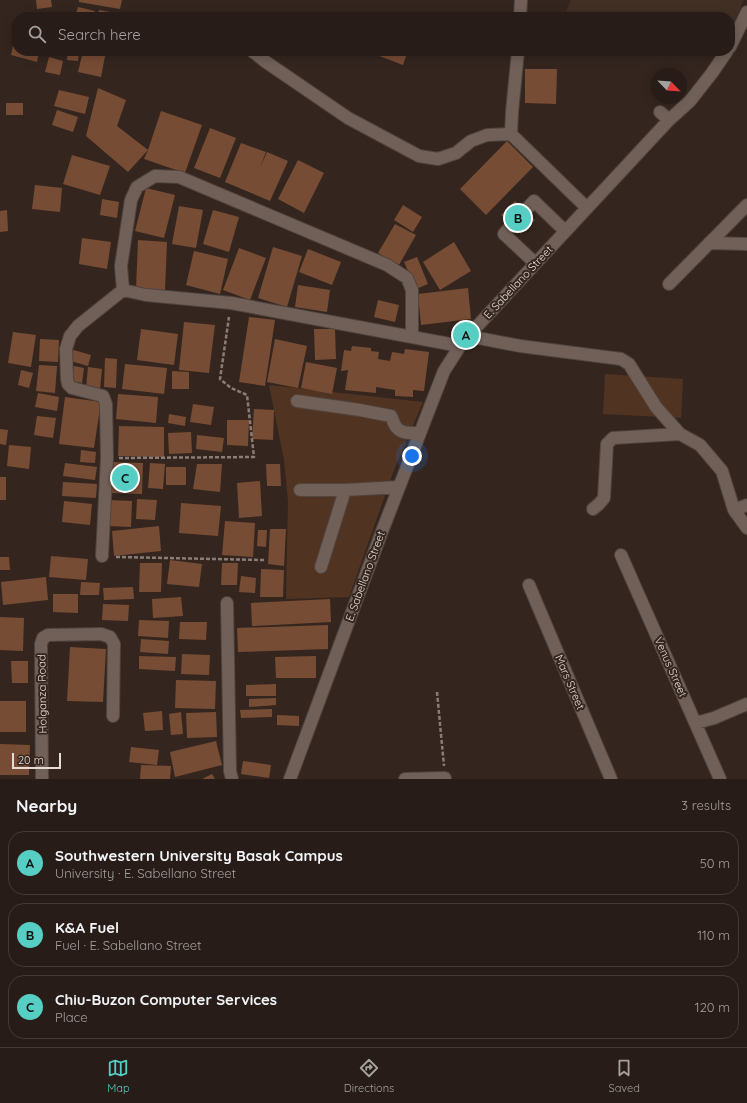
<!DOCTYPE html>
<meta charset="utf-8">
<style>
:root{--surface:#271c17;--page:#332924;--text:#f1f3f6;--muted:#a4a1a1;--line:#433a36;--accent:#56cec4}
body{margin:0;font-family:Quicksand,sans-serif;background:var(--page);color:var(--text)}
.compass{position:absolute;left:651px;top:68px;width:36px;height:36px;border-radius:50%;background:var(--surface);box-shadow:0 2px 10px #0003;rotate:115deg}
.scale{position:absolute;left:12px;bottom:10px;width:49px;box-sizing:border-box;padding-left:4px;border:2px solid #e5dcd7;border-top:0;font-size:11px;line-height:14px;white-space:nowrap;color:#e5dcd7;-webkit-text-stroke:3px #34261f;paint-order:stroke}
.you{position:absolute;left:412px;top:456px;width:14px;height:14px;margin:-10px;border:3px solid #fff;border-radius:50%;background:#1a73e8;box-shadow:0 0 0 6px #1a73e833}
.badge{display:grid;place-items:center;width:26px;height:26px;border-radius:50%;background:var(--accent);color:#111;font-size:13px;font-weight:700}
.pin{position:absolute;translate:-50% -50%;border:2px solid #fff;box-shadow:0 1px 4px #0006}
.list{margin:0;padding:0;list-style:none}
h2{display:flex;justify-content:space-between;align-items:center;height:52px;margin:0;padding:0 16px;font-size:17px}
h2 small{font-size:13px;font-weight:400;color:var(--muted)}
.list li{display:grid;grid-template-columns:26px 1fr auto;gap:12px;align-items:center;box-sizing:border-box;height:64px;margin:0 8px 8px;padding:0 8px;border:1px solid var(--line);border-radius:16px}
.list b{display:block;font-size:15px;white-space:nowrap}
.list p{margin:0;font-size:13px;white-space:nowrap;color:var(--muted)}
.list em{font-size:13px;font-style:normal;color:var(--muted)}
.icon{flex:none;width:22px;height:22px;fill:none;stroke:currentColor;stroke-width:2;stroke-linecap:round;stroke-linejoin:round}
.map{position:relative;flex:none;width:747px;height:779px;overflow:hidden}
.search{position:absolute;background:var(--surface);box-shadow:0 2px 10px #0003;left:12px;right:12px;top:12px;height:44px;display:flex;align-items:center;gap:10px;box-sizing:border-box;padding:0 14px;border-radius:16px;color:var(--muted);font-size:15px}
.sheet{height:268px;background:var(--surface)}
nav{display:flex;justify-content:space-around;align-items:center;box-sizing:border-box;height:56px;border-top:1px solid var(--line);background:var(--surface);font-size:11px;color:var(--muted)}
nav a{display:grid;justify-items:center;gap:2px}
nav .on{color:var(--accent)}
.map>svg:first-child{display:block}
.built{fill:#412f24}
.green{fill:#513322}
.building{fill:#774c34}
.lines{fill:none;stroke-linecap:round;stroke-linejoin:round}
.minor-tunnel{stroke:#4f413b;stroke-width:12;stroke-dasharray:12 6;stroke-linecap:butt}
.minor-casing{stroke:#50443f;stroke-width:14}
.path{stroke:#897d77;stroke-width:2.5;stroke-dasharray:4 2;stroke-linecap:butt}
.minor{stroke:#706058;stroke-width:12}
.labels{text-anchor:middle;stroke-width:4;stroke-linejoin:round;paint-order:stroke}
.street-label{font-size:11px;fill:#e5dcd7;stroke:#34261f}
</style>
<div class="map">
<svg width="747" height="779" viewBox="0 0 747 779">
<rect width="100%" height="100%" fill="#34261f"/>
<path class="built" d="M571,0H743L741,7L730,31V17H564Z"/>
<path class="green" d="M605,374L683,379L681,418L603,414Z
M269,385L423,402L394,470L349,597L286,599L288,501L284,460Z"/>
<path class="building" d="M36,0H51L52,7L37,9Z
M79,0H122L120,9L79,2Z
M78,7L95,11L93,17H75Z
M99,10L116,13V17H98Z
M13,46L17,47V51H39L37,62L11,55Z
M68,51H79L78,61L67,60Z
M83,51H106L101,77L78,72Z
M369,51H408L403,65L369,52Z
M49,57L63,61L60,75L45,72Z
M525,69H557L556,104L525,103Z
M98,88L126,100L117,126L148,150L161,111L202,125L185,173L144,159L148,150L128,172L86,136Z
M59,90L89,97L85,114L54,106Z
M6,103H23V115H6Z
M57,110L78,117L73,132L52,125Z
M210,128L236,138L220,178L194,168Z
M507,141L533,167L486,215L460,189Z
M241,143L266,152L260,168L267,152L288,161L270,201L225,182Z
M72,155L110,166L100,195L63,184Z
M298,160L324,173L304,213L278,199Z
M35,185L62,188L60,212L32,209Z
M146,188L175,195L164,238L135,231Z
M102,199L119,202L117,218L100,215Z
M515,201L535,220L521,234L501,215Z
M403,205L422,217L413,232L394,220Z
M179,206L203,210L196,248L172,244Z
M7,210L8,231L0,232V211Z
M213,210L239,217L229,252L203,244Z
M395,224L416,235L399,265L378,253Z
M82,238L111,242L107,269L79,264Z
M138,240L167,242L165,290L136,289Z
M454,242L471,271L440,290L423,262Z
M273,247L302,256L287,307L258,298Z
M239,248L266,258L250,300L223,290Z
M308,249L341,262L332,285L299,272Z
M194,251L228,259L220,294L186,285Z
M417,257L428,284L416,289L404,262Z
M298,285L330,290L327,312L295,307Z
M468,288L471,319L421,325L418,294Z
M378,300L399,305L395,322L374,317Z
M249,317L275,320L265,386L239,382Z
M184,322L215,325L209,373L179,370Z
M141,329L178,334L174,365L137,360Z
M314,329H335L336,359L315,360Z
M13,332L36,335L31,367L8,363Z
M40,339L59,340L58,362L39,361Z
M275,339L307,346L298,388L267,382Z
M352,346L371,348V351L379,352L378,359L390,361L392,352L404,354L405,349L429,352L424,391L413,390V397L395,396V390L376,387V393L345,390L348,370L341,371L344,350L351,351Z
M70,349L91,355L88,366L67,360Z
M105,358L117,359L116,388L104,387Z
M306,362L337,368L332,394L301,388Z
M125,364L167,368L164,394L122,389Z
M39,365L57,366L55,393L36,391Z
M74,366L84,368L82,383L71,381Z
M88,367L102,369L100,389L86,388Z
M21,370L33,373L29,388L18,385Z
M172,371L189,372V389H172Z
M38,393L59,397L57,411L35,407Z
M118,394L158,397L156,423L116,419Z
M65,397L101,402L94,448L59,444Z
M193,404L214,407L211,425L190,422Z
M254,409L274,410L273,440L252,439Z
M169,414L186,417L185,426L168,423Z
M37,416L56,418L53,438L34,435Z
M227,420H249L248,446L227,445Z
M119,426L164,427V457L118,456Z
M0,429L8,430L6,445L0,444Z
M191,432L192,453L169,454L168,433Z
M197,435L224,438L222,452L196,449Z
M9,445L31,447L29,469L7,466Z
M81,450L96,452L95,463L80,462Z
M109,462L143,463L142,494L108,493Z
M65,463L97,467L95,480L63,476Z
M150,463L165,464L163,489L148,488Z
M197,464H222L220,492L193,489Z
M266,464H280L281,486H267Z
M166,467H186V485H166Z
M0,477H6V500H0Z
M260,481L262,516L239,518L237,483Z
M63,482L97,484L96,498L62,496Z
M137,499L157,500L155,520L136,519Z
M110,500L132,501L131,527L109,526Z
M64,501L92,504L90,525L62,522Z
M181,503L221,506L218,536L179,533Z
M225,521L255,523L253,557L222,555Z
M159,526L161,551L114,556L112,531Z
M270,529H286L284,566L268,564Z
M258,530H267L266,547L257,546Z
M51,556L88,559L86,580L49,577Z
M0,557H9L10,570H0Z
M170,560L202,564L199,587L167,584Z
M140,563H162L161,592H139Z
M222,563H238L237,585H221Z
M261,569L284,570L283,597H260Z
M241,576L256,578L255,593L239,592Z
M46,577L48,600L3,605L1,582Z
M81,582L100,583L99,595H80Z
M133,587L134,599L104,600L103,588Z
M53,594H78V613L53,612Z
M181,597L183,616L153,618L152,599Z
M330,599L331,622L252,626L251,603Z
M103,604L129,605L128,621L102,620Z
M0,617L24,618L23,651L0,650Z
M139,620L169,621L168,638L138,636Z
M180,622H207L206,640L179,639Z
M328,625V649L238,652L237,628Z
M141,639L169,641L168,654L140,652Z
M70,647L106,649L103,702L67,701Z
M182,654L210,655L209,675L181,674Z
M139,656L176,657L175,671L139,669Z
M316,656V678H276L275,657Z
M11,661H28V683H12Z
M176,680L216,681L215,709L175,708Z
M276,684V696H246V685Z
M276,698V705L249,707V699Z
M0,701H26V732H0Z
M272,709V717L241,718L240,710Z
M162,711L163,730L145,731L143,713Z
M181,712L183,734L171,735L169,714Z
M216,712L217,737L187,738L186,713Z
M277,715L299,716V726L277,725Z
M216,741L222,765L175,777L170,752Z
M0,744L30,745L29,775H0Z
M131,747L159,750L157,765L129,762Z
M243,761L271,765L269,778L241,774Z
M141,765L171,766L170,779H140Z
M212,774L215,779H202Z"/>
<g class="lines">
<path class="minor-tunnel" d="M512,225L525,211"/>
<defs>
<path id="minor" d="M520,17L521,0
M730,47L747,12
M252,51L266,62L348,118L419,156L438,159L456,153L471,141L487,135L511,134L587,208
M660,112L669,120
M511,134L512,112L518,51
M525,211L534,201L565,231
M512,225L504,234L535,263
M709,243L747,244
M669,284L747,205
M468,336L520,346L621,359L629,364L656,407L680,434L700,445L722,471L734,510L747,505
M412,337V290L407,278L387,265L179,177L155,176L137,187L131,200L121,266L123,290L146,295L231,303L460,346
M297,401L360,410L391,416C393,420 394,425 397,428C402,434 412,433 419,433
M300,490H345L399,487
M593,509L599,504L604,498L607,444L613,438L680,434
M734,510L747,528
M621,555L720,779
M102,556L107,458L106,404L103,396L72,388L68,384L67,379L66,349L70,336L78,326L123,290
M321,567L345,490
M529,585L611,779
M227,603L230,771L232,779
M696,723L714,718L747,704
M42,779L41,644L43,638L48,635L101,634L110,637L114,644L113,716
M290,779L381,534L444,371L460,346L468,336L669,120L690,101L712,73L727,51
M405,779L445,778"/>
</defs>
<use href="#minor" class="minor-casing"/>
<path class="path" d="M119,458L254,457L247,395L231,388L220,379L229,317
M116,557L264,560
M437,692L444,766"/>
<use href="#minor" class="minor"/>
</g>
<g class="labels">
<g class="street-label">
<text transform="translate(518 282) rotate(-47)" y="4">E. Sabellano Street</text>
<text transform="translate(365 576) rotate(-70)" y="4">E. Sabellano Street</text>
<text transform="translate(671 667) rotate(66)" y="4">Venus Street</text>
<text transform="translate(570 682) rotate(67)" y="4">Mars Street</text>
<text transform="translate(42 694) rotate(-91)" y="4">Holganza Road</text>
</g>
</g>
</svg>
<svg class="compass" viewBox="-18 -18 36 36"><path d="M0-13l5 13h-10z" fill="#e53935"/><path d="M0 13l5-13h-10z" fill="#a4a1a1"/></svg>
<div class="scale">20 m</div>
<div class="you"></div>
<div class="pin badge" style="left:466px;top:335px">A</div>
<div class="pin badge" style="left:518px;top:218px">B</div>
<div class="pin badge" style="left:125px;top:478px">C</div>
<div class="search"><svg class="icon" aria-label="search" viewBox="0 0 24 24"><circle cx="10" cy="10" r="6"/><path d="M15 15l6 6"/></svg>Search here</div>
</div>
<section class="sheet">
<h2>Nearby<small>3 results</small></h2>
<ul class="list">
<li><span class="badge">A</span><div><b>Southwestern University Basak Campus</b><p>University · E. Sabellano Street</p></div><em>50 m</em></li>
<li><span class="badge">B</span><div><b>K&amp;A Fuel</b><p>Fuel · E. Sabellano Street</p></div><em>110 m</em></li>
<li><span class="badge">C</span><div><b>Chiu-Buzon Computer Services</b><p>Place</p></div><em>120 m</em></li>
</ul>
</section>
<nav>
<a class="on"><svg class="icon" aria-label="map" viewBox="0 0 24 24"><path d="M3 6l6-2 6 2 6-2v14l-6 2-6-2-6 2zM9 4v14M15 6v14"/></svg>Map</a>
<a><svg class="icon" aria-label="directions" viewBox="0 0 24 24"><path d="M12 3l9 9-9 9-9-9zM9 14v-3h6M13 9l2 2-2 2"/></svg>Directions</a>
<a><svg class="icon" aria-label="saved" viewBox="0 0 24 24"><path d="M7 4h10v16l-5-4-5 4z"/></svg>Saved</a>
</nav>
